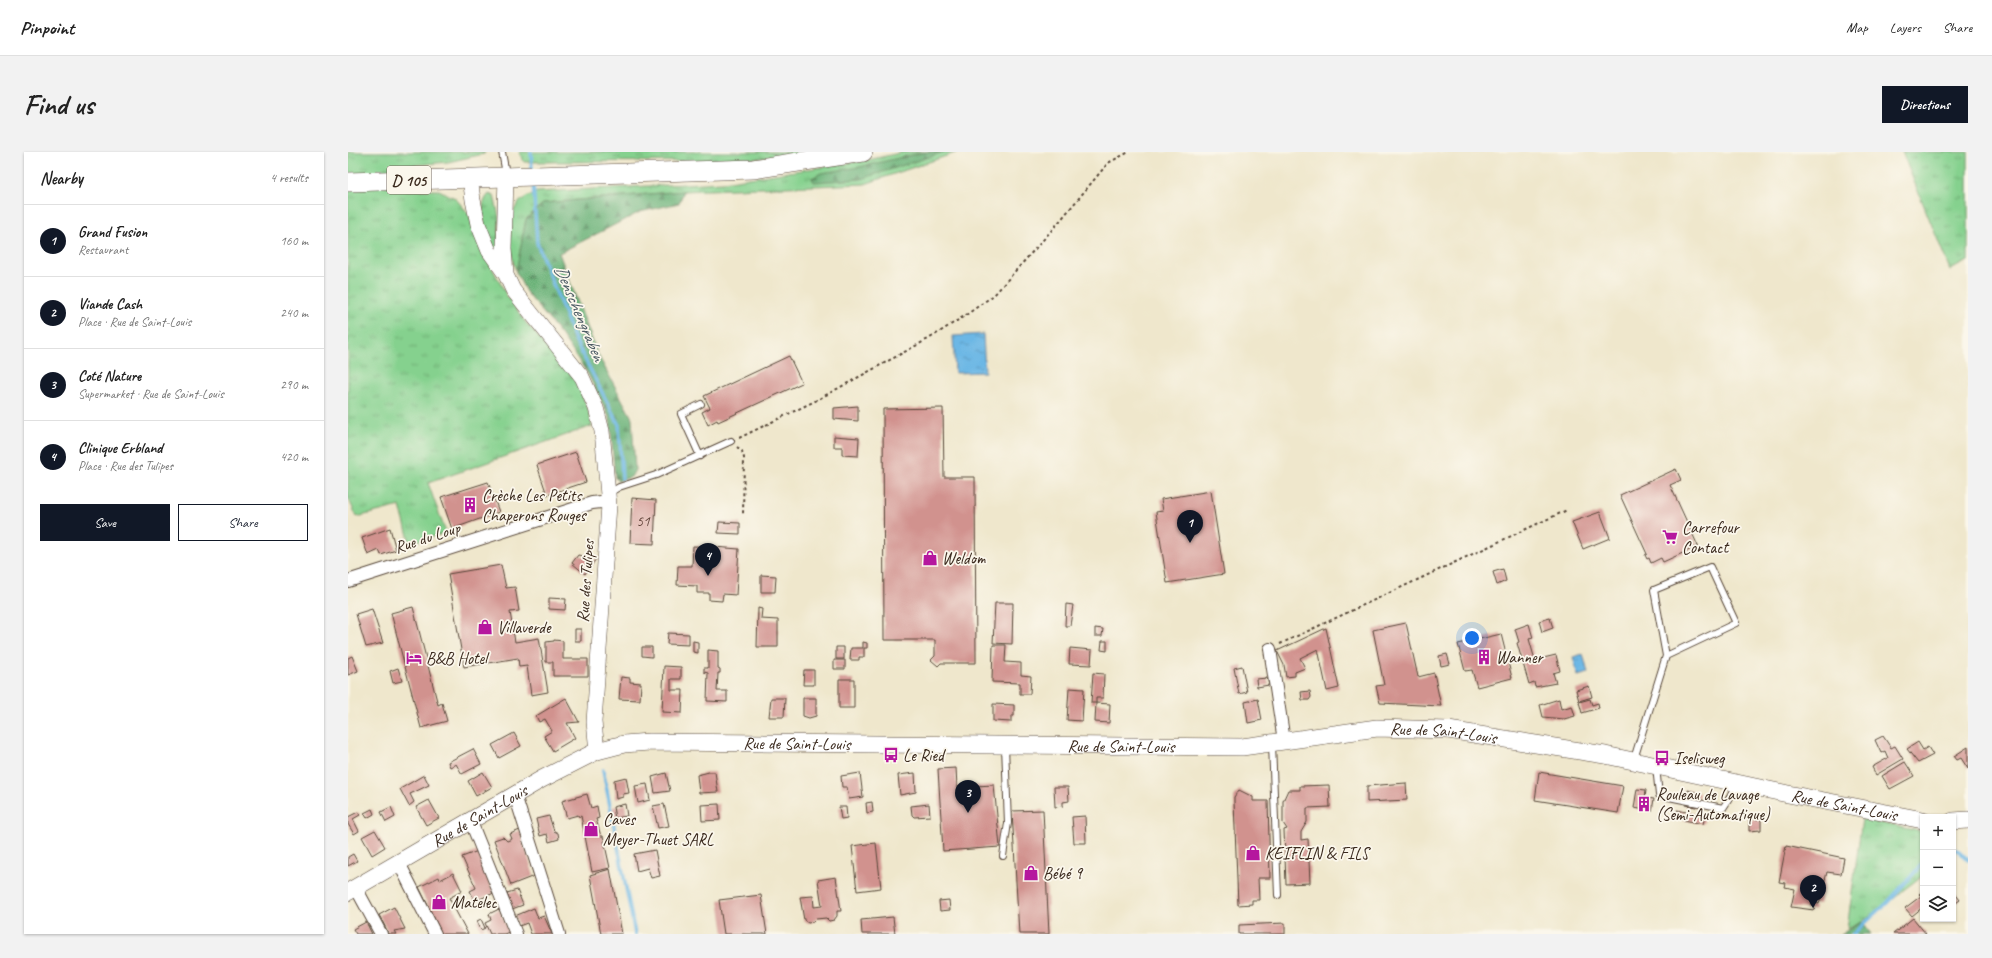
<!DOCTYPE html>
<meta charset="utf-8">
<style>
:root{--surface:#fff;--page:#f2f2f2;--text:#222;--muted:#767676;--line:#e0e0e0;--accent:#111827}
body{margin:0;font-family:Caveat,sans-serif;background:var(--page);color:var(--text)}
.controls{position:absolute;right:12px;bottom:12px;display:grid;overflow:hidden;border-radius:0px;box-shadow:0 1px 3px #0004}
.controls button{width:36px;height:36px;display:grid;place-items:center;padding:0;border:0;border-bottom:1px solid var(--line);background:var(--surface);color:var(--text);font:20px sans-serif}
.you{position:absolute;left:1124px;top:486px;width:14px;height:14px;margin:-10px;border:3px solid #fff;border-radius:50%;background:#1a73e8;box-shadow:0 0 0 6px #1a73e833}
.badge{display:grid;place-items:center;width:26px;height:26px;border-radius:50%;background:var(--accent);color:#fff;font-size:13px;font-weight:700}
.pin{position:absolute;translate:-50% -33px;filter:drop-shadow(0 1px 2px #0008)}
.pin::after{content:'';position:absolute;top:21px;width:14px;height:12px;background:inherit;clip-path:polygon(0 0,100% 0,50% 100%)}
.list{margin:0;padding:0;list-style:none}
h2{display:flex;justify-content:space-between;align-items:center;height:52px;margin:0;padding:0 16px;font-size:17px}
h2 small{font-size:13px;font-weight:400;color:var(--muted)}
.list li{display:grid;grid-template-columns:26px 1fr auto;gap:12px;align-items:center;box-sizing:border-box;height:72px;padding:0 16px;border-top:1px solid var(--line)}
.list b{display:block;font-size:15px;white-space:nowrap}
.list p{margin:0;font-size:13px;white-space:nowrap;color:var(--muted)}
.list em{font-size:13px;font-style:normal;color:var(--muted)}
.actions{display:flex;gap:8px;padding:12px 16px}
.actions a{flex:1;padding:9px 0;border:1px solid var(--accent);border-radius:0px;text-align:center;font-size:14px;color:var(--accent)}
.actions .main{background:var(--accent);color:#fff}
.icon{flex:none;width:22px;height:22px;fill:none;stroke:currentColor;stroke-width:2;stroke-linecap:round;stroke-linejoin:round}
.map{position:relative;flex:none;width:1620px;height:782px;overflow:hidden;border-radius:0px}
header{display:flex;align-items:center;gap:24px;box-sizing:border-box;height:56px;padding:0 20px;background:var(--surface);border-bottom:1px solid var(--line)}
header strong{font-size:19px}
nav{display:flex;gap:22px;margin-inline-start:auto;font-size:14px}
.intro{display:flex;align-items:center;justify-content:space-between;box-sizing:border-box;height:96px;padding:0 24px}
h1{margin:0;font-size:28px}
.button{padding:10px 18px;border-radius:0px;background:var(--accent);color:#fff;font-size:14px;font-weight:700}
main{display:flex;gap:24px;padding:0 24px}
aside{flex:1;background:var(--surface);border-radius:0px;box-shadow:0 1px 3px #0004}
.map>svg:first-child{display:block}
.grass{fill:url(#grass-tufts);stroke:#607e56}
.forest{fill:url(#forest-firs);stroke:#546e4c}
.water{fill:url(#water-ripples);stroke:#547082}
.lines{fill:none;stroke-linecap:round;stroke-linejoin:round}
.stream{stroke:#6cb7e5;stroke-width:3.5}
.building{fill:#d1928e}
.service-casing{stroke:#564638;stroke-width:8}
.minor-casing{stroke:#564638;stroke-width:14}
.tertiary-casing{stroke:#564638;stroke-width:16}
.secondary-casing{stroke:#564638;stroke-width:18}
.primary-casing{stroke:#564638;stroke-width:20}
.path{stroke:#564638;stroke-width:2;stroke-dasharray:3 3;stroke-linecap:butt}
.service{stroke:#fff;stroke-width:6}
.minor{stroke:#fff;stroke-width:12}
.tertiary{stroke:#fff;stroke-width:15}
.secondary{stroke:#fff;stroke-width:17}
.primary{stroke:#fff;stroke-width:19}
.labels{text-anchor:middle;stroke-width:3.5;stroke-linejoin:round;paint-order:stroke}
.number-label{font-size:15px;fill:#60443a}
.shield{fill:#fbf7ec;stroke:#75685c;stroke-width:1}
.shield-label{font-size:16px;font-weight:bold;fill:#3b2a1e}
.poi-label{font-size:17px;fill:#3b2a1e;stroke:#fbf7ec;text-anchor:start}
.street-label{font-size:17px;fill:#3b2a1e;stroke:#fbf7ec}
.water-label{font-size:18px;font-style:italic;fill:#4c5b64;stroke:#fbf7ec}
</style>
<header>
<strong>Pinpoint</strong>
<nav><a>Map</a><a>Layers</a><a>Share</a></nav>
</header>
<div class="intro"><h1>Find us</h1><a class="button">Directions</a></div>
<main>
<aside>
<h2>Nearby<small>4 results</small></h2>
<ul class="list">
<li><span class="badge">1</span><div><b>Grand Fusion</b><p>Restaurant</p></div><em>160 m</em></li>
<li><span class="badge">2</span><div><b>Viande Cash</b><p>Place · Rue de Saint-Louis</p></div><em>240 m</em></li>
<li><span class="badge">3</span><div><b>Coté Nature</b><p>Supermarket · Rue de Saint-Louis</p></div><em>290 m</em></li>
<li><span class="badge">4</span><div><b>Clinique Erbland</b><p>Place · Rue des Tulipes</p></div><em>420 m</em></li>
</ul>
<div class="actions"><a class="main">Save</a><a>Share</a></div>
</aside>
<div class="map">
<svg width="1620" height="782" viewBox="0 0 1620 782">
<defs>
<pattern id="grass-tufts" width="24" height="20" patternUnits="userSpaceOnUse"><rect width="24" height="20" fill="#85d18e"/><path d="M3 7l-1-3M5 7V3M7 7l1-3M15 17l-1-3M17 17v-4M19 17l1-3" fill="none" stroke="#6eaa73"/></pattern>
<pattern id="forest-firs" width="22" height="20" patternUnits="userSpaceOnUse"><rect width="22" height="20" fill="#6cb379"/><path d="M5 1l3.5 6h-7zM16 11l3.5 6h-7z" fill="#5a9263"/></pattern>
<pattern id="water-ripples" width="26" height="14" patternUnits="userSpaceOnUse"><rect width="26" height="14" fill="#6cb7e5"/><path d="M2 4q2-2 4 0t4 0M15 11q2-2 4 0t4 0" fill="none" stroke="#5a95b9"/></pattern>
</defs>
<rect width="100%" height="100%" fill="#fbf7ec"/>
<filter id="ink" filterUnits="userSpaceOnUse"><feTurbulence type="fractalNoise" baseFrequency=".025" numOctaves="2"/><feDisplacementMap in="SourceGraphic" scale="8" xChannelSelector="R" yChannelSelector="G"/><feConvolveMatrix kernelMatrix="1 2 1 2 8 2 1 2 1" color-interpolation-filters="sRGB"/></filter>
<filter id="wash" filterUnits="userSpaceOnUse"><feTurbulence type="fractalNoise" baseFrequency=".012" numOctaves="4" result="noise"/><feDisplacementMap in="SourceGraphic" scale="16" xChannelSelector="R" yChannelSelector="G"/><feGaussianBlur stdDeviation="0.9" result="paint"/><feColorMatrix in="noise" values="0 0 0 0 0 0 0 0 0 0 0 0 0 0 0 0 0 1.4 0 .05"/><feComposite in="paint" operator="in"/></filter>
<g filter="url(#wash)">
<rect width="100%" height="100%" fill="#efe7cc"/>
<path class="grass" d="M0,0H137L136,2L100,10L47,15V38H91L107,46L120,61L135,99L159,144L178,171L227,227L240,257L244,274L80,331L98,381L62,391L52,354L9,365L0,346Z
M171,0H474L388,9L176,10Z
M556,0H610L517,32L336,39L196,51L178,67L168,120C162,101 156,60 175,47C179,44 185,42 189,40L375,30L520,8Z
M1554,0H1620V109L1602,118Z
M141,42L146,44L151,65L150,105C143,88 125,59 141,42Z
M1514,667L1575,680V723L1514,770L1499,777Z"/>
<path class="forest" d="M577,0H596L513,27L466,30L464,26L473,21L512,15Z
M336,39L331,51L292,60L211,101L250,203L284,266L287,318L283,325L270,329L267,326L262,267L240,222L213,182L178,140L168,120L178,67L196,51Z
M1514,770L1523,782H1493Z"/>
<path class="water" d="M635,182L637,220L607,221L605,184Z
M1235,502L1240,521L1230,524L1225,505Z"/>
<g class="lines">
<path class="stream" d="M183,0L184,18
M185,30L189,91L227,188L271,273L274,327
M255,618L287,782
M1605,697L1611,699L1620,708
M1505,782L1539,751L1575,711"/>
</g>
<g id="blocks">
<path class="building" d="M441,204L454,231L370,270L369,268L360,273L354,260L362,256L356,244Z
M510,254V269L486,267V256Z
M595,256L596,325H627L628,511H593L590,514L583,508L587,504V488H536L535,257Z
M486,284L511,286L510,304L494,303V295H486Z
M228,300L238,330L199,343L189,313Z
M1328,317L1333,328L1322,333L1350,394L1315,410L1313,406L1303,411L1301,406L1299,407L1297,403L1299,402L1272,343Z
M140,330L151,360L104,377L93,345Z
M863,339L876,422L819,431L808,360L815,359L813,347Z
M284,346L308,348L306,392L282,391Z
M1252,360L1262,386L1235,397L1224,370Z
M371,370L392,371V382L370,381Z
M42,376L48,398L33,403L31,398L20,403L14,386Z
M345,394L362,395V405H365L366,395L391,397L388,443L375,442L374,449L361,448V441H349V434L329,433L330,414H344Z
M230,403L248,407L237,422L224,411Z
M153,413L158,436L167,435L171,459L162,460L167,490L191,486L200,540L183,543L179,514L171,515L170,506L116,515L100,422Z
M1155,417L1158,429L1149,433L1145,420Z
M413,423L428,424L427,440H413Z
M201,446L218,447L217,458L201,457Z
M647,451H665L664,492L645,491Z
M718,452L725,453L722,474H717Z
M65,455L90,553L94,551L99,569L73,576L43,461Z
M410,456L414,457L413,467L430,468V495H409Z
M24,457L35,491L18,495L8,462Z
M1202,466L1205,476L1194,480L1191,469Z
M1058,471L1070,525L1086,521L1093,554L1032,551L1028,534L1036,533L1025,478Z
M1181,472L1185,486L1181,487L1187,508L1208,503L1212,519L1205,521L1208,531L1187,535L1186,530L1181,532L1169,491L1171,490L1167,477Z
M747,476L755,477L754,484H747Z
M978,476L991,536L979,539L970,497L952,506L957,516L947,520V524L938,525L936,513L929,499Z
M227,477H233V489H227Z
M320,481L341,482V493L319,492Z
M1153,482L1164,526L1129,535L1124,518L1117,519L1110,492Z
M206,488L215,489V507H240V524H205V510H198V490L206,489Z
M345,489L350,490V501L345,500Z
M754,489H759V499L753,498Z
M515,490L519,491V496H516V505H511V508H502L503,496H515Z
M645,493H658L657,510L673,511V523L683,524L682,542H672V531L644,530Z
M294,495H304V505L294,504Z
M488,495H496V507H488Z
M722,496L744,498L743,513L721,512Z
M360,498L370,499V516L372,517V521H370L369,539H379V550L359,549L360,521L356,520V516H360Z
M1099,502L1102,512L1093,514L1091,504Z
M4,504L10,519L0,523V506Z
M486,508H497V517H486Z
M316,514L333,515V527H323V538H335L334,561L314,560Z
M894,514L899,540L891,542L886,516Z
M50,516L54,529L45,531L42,519Z
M456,518H466V533H455Z
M745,521L756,522L755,546H748V551L762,552L761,571L747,570L748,551H743Z
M273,525L282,526V530L293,531L292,548L271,547Z
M919,526L921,533L909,535L908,527Z
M491,527H506V556H491Z
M1241,534L1244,545L1231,549L1228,538Z
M721,536L736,537L734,569L719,568Z
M962,539L963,545L961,548H954L953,540Z
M218,546L231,570L219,571L227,586L205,599L196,584L204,579L197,567L191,570L188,564Z
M423,546H437L436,565H421Z
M455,546H468V564L461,566L455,564Z
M910,547L914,568L900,571L897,550Z
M1211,547L1213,557L1224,554L1227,564L1216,567L1195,565L1192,553Z
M1242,547L1244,553L1250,551L1251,556L1234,561L1231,550Z
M645,552L666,553V564H663V570L645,569Z
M166,581L173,594L151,606L144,593Z
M1535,584L1543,596L1547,594L1555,607L1528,623L1524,615L1540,606L1537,599L1533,601L1527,588Z
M1570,590L1575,598L1580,595L1585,603L1570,611L1559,597Z
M1620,595V617L1613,606L1609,608L1606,604Z
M125,597L133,612L114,622L108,612L102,615L100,610Z
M1557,610L1566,624L1542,637L1534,624Z
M608,616L609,635L646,633L652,695L595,699L590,617Z
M135,620L144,635L128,644L120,629Z
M361,620H367L370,640L351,641L349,623Z
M1191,620L1275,634L1270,661L1187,648Z
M318,621L322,639L307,641L304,625Z
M512,621L515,645L501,647L499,635H494L493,624Z
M567,621L568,640L552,643L550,623Z
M76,623L81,633L62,642L66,650L61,654L52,637Z
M278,625L281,641L275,642V645L268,647L266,628Z
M1058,631L1059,648L1019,650V634Z
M299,632L302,648L290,651L287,634Z
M981,633L982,655L959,656V670L953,680V688L960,687L962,731L938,732L936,678L939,677L935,671V649L940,638H952V634Z
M706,635H720L721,649L715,650V654L707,655Z
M1289,637L1298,638L1297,646L1306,647L1304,659L1286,656Z
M891,638L905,645V649H920L922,726H910L911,748H904V752L890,753L886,650V645Z
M1340,638L1351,641L1348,655L1337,653Z
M239,642L243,656L249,654L251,666L248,667L253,684H255L262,716L244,720L233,664L231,665L230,663L219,666L214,649Z
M81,648L91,666L78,673L68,655Z
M524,650L525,660L519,661L518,651Z
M277,652L279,664L267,666L265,655Z
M316,652L321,674L310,676L305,654Z
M371,652L372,668L354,669L353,653Z
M581,652L582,664L566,665L564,663L563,654Z
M43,655L47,665L38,670L33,660Z
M491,655H498L499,666L493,667Z
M24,657L26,662L19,666L16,661Z
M695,658L701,782H671L664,659Z
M1329,658L1357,664L1355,672L1336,668V666L1328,665Z
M10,660L12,663L5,667L11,679L6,682L0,672V665Z
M201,664L206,679L210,681L211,687L201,690L199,682L192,684L188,667Z
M737,664L738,691H726L724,665Z
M1401,667H1413V678L1401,679Z
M27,678L37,695L24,703L14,685Z
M172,678L186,724L163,733L146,688L155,685L159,689L164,687L162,682Z
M528,691L533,736L509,739L504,694Z
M1438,694L1496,706L1493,722L1479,720L1471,752L1464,750L1463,753L1467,754L1466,758L1443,755L1447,737L1437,735L1438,731L1431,730Z
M307,698L312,724L303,726L300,716L289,719L286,702Z
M130,699L146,741L127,749L122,739L128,736L114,705Z
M5,702L9,709L0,714V705Z
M262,717L274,782H253L242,723Z
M105,721L114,739L101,746L120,782H94L71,735L91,725L92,728Z
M488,725L493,759H489V764L486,768L481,769L478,766L468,767L465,770L460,771L456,768L452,745L465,744L466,755L474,754L470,728Z
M169,738L175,753L164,757L159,741Z
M1575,739V755L1564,764L1557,756L1573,744L1571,742Z
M1605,739L1612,748L1605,753Z
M413,743L419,782H376L371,748Z
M601,748L602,758L592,759L591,749Z
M46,755L57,777L46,779L48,782H41L31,763Z
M186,756L190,766L196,764L204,782H183L179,771L171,774L167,764Z
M151,757L161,780L156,782H142L137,771L143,768L141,762Z
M545,765L547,782H514L513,768Z
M1565,766L1578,782H1545Z
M133,767L137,776L133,778L129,769Z
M18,770L24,782H8L5,777Z
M937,771V782H891V773Z"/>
</g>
</g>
<g filter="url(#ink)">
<use href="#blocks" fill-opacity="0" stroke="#564638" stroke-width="1"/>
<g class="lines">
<defs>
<path id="service" d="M154,0L158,22
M352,304L333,262L353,252
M260,342L271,335L308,323L383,289
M924,592L930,743
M1286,607L1318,504L1388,471L1362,415L1306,438L1318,504
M1308,615L1311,643L1375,656L1390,633
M655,704L660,671L657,594"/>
<path id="minor" d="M0,429L244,351L253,350L261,353
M922,497L936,589
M167,643L211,782
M123,670L168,782
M51,711L87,782
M8,736L33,782"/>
<path id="tertiary" d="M158,25L156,97L158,122
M122,26L125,48L130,72L141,99L158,123L165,138L234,225L248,256L254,279L261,353L246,570L249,599"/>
<g id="secondary">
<path d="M1605,669L1620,668"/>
<path id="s1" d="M0,740L194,627L249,599L276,592L301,590L894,595L1029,576L1100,578L1257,603L1440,642L1575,668"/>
</g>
<path id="primary" d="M0,30L405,17L515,0"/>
</defs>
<use href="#service" class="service-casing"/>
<use href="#minor" class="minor-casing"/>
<use href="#tertiary" class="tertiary-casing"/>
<use href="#secondary" class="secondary-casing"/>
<use href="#primary" class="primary-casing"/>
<path class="path" d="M391,286L467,249L582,186L618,163L646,143L711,70L760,11L781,0
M389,295L394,299L396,306L395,364
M932,492L1219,358"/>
<use href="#service" class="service"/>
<use href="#minor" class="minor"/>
<use href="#tertiary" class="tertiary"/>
<use href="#secondary" class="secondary"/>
<use href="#primary" class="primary"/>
</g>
</g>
<defs>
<symbol id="building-bare" viewBox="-9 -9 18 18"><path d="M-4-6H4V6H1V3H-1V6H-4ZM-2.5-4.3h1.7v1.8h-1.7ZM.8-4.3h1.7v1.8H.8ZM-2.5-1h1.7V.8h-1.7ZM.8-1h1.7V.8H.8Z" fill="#b5179e" stroke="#fbf7ec" stroke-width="2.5" paint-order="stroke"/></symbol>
<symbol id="supermarket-bare" viewBox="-9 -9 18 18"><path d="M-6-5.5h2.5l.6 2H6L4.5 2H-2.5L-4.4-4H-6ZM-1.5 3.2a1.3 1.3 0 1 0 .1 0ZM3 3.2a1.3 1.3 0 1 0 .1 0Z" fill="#b5179e" stroke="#fbf7ec" stroke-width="2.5" paint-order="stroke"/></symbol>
<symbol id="shop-bare" viewBox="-9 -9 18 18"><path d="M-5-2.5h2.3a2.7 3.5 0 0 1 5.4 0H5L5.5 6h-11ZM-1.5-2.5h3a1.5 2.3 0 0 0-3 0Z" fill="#b5179e" stroke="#fbf7ec" stroke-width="2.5" paint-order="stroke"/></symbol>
<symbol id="hotel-bare" viewBox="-9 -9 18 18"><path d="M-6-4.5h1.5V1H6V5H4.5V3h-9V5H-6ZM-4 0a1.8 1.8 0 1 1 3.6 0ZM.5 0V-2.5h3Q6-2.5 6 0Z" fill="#b5179e" stroke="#fbf7ec" stroke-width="2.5" paint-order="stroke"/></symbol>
<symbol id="bus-bare" viewBox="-9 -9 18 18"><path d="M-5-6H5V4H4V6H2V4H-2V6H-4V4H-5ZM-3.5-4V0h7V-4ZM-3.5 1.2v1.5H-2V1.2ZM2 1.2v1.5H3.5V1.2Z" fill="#b5179e" stroke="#fbf7ec" stroke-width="2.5" paint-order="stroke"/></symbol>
</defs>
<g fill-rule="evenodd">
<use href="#building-bare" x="111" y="342" width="22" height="22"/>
<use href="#supermarket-bare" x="1311" y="374" width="22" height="22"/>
<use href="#shop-bare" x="571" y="395" width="22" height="22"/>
<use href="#shop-bare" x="126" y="464" width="22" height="22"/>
<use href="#building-bare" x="1125" y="494" width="22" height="22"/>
<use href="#hotel-bare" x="55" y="495" width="22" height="22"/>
<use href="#bus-bare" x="532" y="592" width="22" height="22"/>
<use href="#bus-bare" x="1303" y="595" width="22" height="22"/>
<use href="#building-bare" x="1285" y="641" width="22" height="22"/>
<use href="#shop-bare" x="232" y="666" width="22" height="22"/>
<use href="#shop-bare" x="894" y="690" width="22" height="22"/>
<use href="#shop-bare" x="672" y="710" width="22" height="22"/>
<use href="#shop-bare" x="80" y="739" width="22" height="22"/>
</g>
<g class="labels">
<g class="number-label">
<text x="295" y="374">51</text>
</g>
<rect class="shield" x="39" y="14" width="44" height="28" rx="3"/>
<g class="shield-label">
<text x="61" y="34">D 105</text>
</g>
<g class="poi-label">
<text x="134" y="349">Crèche Les Petits<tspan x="134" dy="20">Chaperons Rouges</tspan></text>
<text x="1334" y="381">Carrefour<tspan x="1334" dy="20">Contact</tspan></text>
<text x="594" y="412">Weldom</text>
<text x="149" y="481">Villaverde</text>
<text x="1148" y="511">Wanner</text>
<text x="78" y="512">B&amp;B Hotel</text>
<text x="555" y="609">Le Ried</text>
<text x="1326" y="612">Iselisweg</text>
<text x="1308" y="648">Rouleau de Lavage<tspan x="1308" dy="20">(Semi-Automatique)</tspan></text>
<text x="255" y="673">Caves<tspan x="255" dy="20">Meyer-Thuet SARL</tspan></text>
<text x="917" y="707">KEIFLIN &amp; FILS</text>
<text x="695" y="727">Bébé 9</text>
<text x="103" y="756">Matelec</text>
</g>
<g class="street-label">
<text transform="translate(79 385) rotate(-18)" y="6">Rue du Loup</text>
<text transform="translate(237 429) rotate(-86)" y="6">Rue des Tulipes</text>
<text dy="6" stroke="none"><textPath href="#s1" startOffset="1135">Rue de Saint-Louis</textPath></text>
<text dy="6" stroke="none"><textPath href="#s1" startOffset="487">Rue de Saint-Louis</textPath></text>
<text dy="6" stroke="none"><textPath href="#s1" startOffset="811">Rue de Saint-Louis</textPath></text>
<text dy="6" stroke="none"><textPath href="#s1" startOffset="1543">Rue de Saint-Louis</textPath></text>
<text dy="6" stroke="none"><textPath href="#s1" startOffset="152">Rue de Saint-Louis</textPath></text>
</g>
<g class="water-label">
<text transform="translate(232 161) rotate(67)" y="6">Denschengraben</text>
</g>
</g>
</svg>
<div class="controls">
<button>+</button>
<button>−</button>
<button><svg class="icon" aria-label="layers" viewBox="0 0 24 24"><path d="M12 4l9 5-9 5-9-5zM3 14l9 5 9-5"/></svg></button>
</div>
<div class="you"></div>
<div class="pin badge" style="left:842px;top:391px">1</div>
<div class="pin badge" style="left:1465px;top:756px">2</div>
<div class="pin badge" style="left:620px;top:661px">3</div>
<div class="pin badge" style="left:360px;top:424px">4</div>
</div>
</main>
